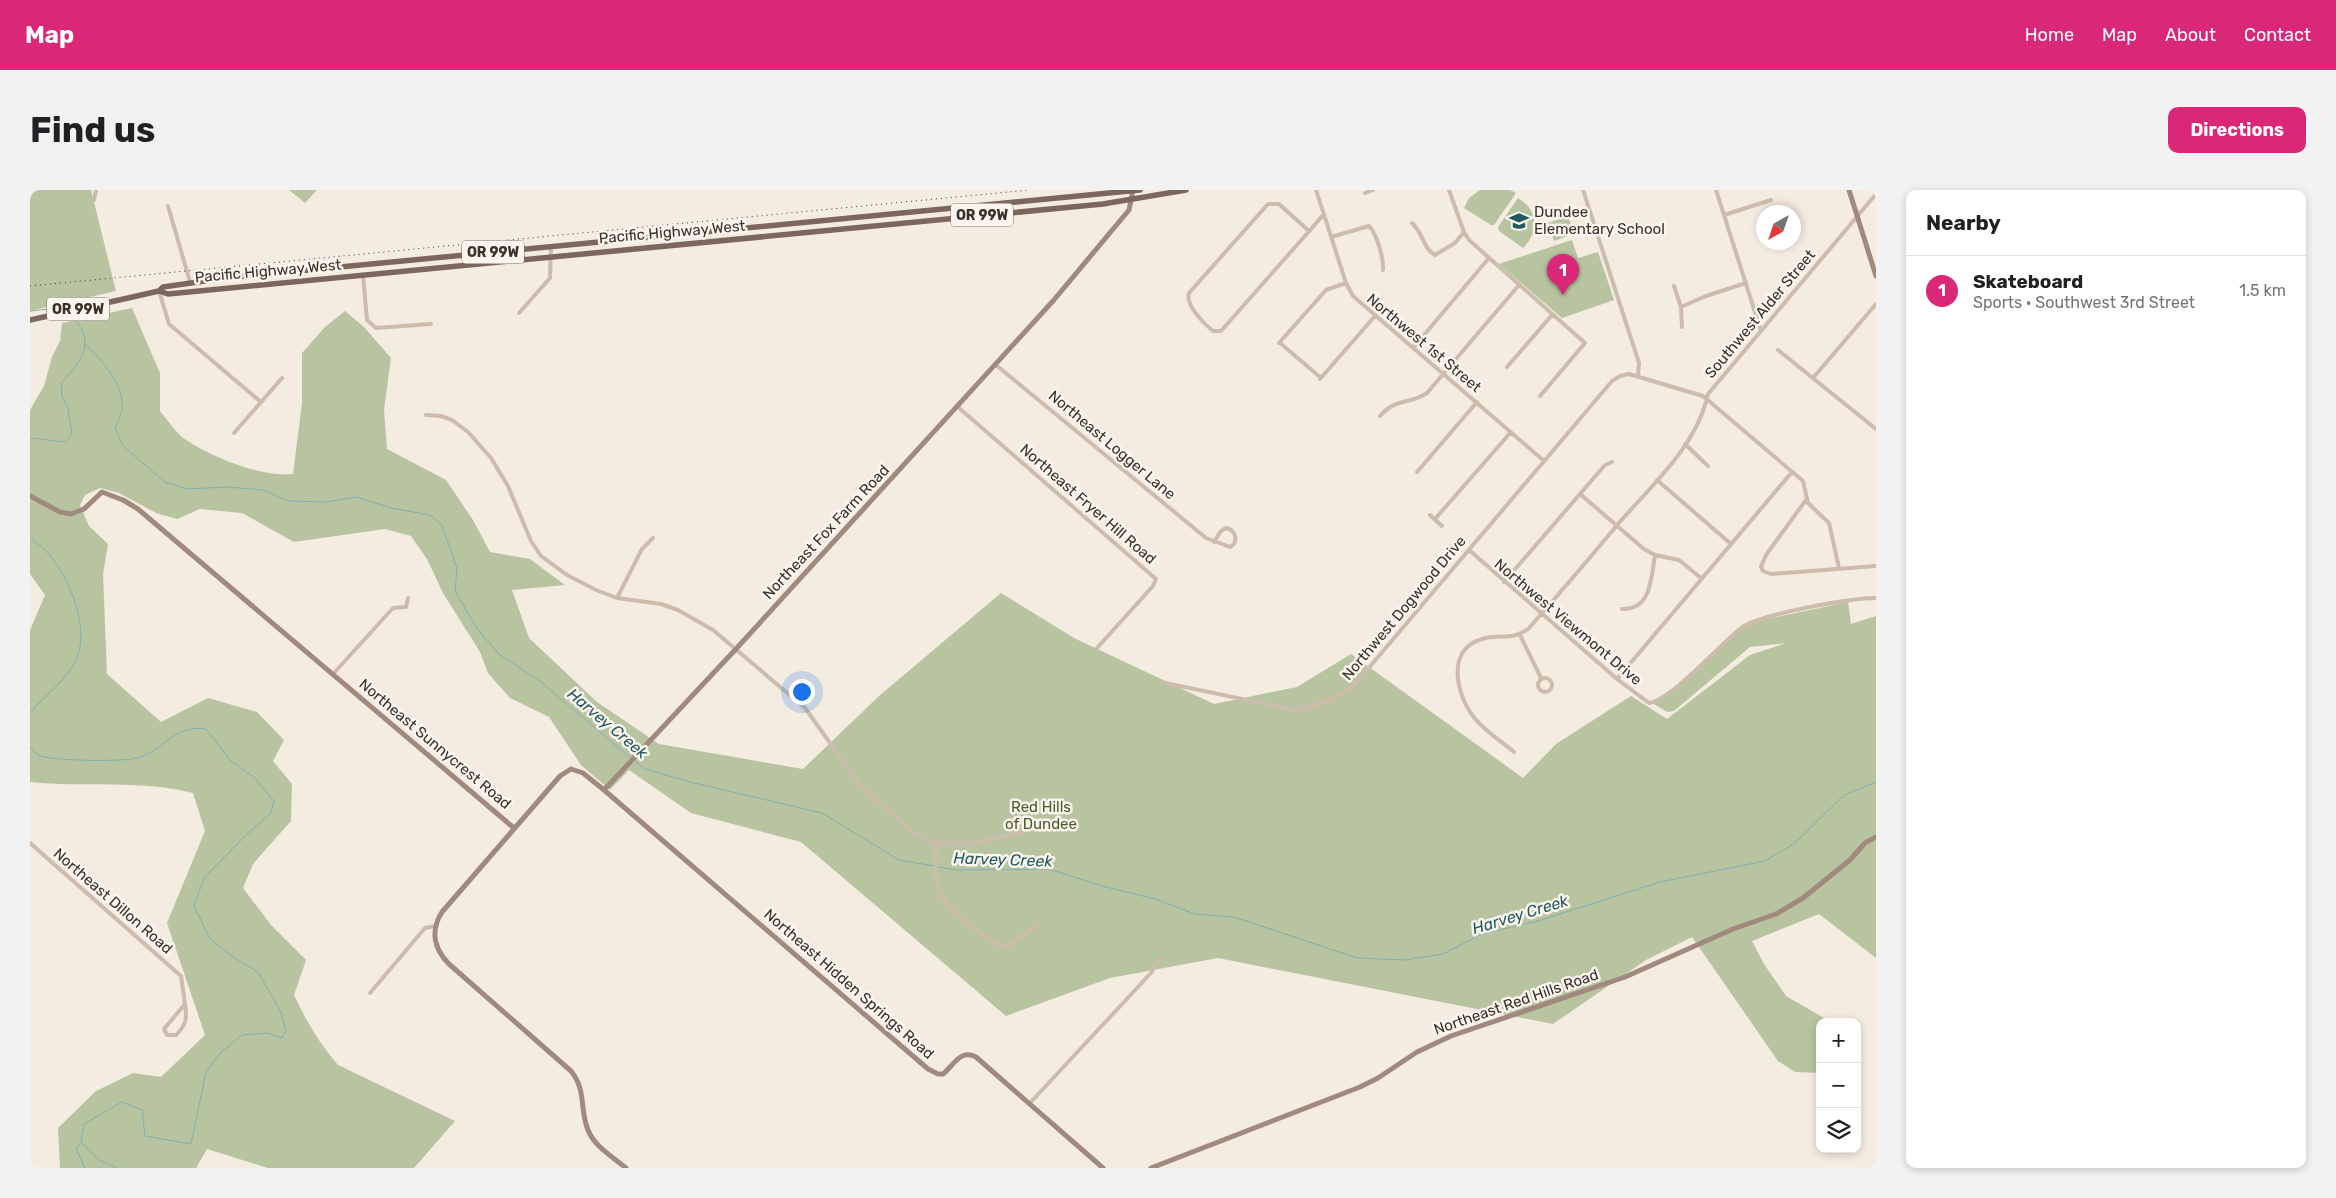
<!DOCTYPE html>
<meta charset="utf-8">
<style>
:root{--surface:#fff;--page:#f2f2f2;--text:#202124;--muted:#757577;--line:#e0e0e0;--accent:#db2777}
body{margin:0;font-family:Rubik,sans-serif;background:var(--page);color:var(--text)}
.controls{position:absolute;right:15px;bottom:15px;display:grid;overflow:hidden;border-radius:10px;box-shadow:0 2px 8px #0003}
.controls button{width:45px;height:45px;display:grid;place-items:center;padding:0;border:0;border-bottom:1px solid var(--line);background:var(--surface);color:var(--text);font:25px sans-serif}
.compass{position:absolute;left:1726px;top:15px;width:45px;height:45px;border-radius:50%;background:var(--surface);box-shadow:0 2px 8px #0003;rotate:220deg}
.you{position:absolute;left:771px;top:501px;width:18px;height:18px;margin:-12px;border:4px solid #fff;border-radius:50%;background:#1a73e8;box-shadow:0 0 0 8px #1a73e833}
.badge{display:grid;place-items:center;width:32px;height:32px;border-radius:50%;background:var(--accent);color:#fff;font-size:16px;font-weight:700}
.pin{position:absolute;translate:-50% -41px;filter:drop-shadow(0 1px 2px #0008)}
.pin::after{content:'';position:absolute;top:26px;width:18px;height:15px;background:inherit;clip-path:polygon(0 0,100% 0,50% 100%)}
.list{margin:0;padding:0;list-style:none}
h2{display:flex;justify-content:space-between;align-items:center;height:65px;margin:0;padding:0 20px;font-size:21px}
h2 small{font-size:16px;font-weight:400;color:var(--muted)}
.list li{display:grid;grid-template-columns:32px 1fr auto;gap:15px;align-items:center;box-sizing:border-box;height:70px;padding:0 20px;border-top:1px solid var(--line)}
.list b{display:block;font-size:19px;white-space:nowrap}
.list p{margin:0;font-size:16px;white-space:nowrap;color:var(--muted)}
.list em{font-size:16px;font-style:normal;color:var(--muted)}
.icon{flex:none;width:28px;height:28px;fill:none;stroke:currentColor;stroke-width:2;stroke-linecap:round;stroke-linejoin:round}
.map{position:relative;flex:none;width:1846px;height:978px;overflow:hidden;border-radius:10px}
header{display:flex;align-items:center;gap:30px;box-sizing:border-box;height:70px;padding:0 25px;background:var(--accent);color:#fff}
header strong{font-size:24px}
nav{display:flex;gap:28px;margin-inline-start:auto;font-size:18px}
.intro{display:flex;align-items:center;justify-content:space-between;box-sizing:border-box;height:120px;padding:0 30px}
h1{margin:0;font-size:35px}
.button{padding:12px 22px;border-radius:10px;background:var(--accent);color:#fff;font-size:18px;font-weight:700}
main{display:flex;gap:30px;padding:0 30px}
aside{flex:1;background:var(--surface);border-radius:10px;box-shadow:0 2px 8px #0003}
.map>svg:first-child{display:block}
.green{fill:#b8c4a0}
.lines{fill:none;stroke-linecap:round;stroke-linejoin:round}
.stream{stroke:#7fb0b2;stroke-width:1}
.street{stroke:#cdbbac;stroke-width:4}
.secondary{stroke:#a18a7d;stroke-width:5}
.primary{stroke:#7d675c;stroke-width:5.5}
.rail{stroke:#3b302b;stroke-width:1;stroke-dasharray:1 4;stroke-linecap:butt}
.labels{text-anchor:middle;stroke-width:5;stroke-linejoin:round;paint-order:stroke}
.shield{fill:#fbf5ee;stroke:#756b66;stroke-width:1}
.shield-label{font-size:14px;font-weight:bold;fill:#3b302b}
.poi-label{font-size:15px;fill:#3b302b;stroke:#fbf5ee;text-anchor:start}
.street-label{font-size:15px;fill:#3b302b;stroke:#fbf5ee}
.park-label{font-size:15px;fill:#4a5a2e;stroke:#fbf5ee}
.water-label{font-size:16px;font-style:italic;fill:#1f5a5e;stroke:#fbf5ee}
</style>
<header>
<strong>Map</strong>
<nav><a>Home</a><a>Map</a><a>About</a><a>Contact</a></nav>
</header>
<div class="intro"><h1>Find us</h1><a class="button">Directions</a></div>
<main>
<div class="map">
<svg width="1846" height="978" viewBox="0 0 1846 978">
<rect width="100%" height="100%" fill="#f4ebe1"/>
<path class="green" d="M0,0H61L86,101L0,121Z
M259,0H287L275,13Z
M1450,0H1480L1486,3L1464,35H1461L1434,18L1439,8Z
M1488,8C1508,20 1510,41 1493,58L1469,41L1468,37Z
M1538,26L1544,44L1524,51L1518,33Z
M1542,50L1548,68L1568,62L1584,110L1532,128L1469,74Z
M102,118L130,183V221C137,229 144,240 152,247C178,266 232,288 263,284L272,213V163L295,137L315,121L334,137L361,168L354,220L357,259L416,290L443,330L460,362L500,369L535,395L482,400L499,448L567,512L629,554L773,579L849,506L971,403L1044,448L1184,514L1267,497L1321,464L1493,588L1526,554L1601,506L1637,529L1720,465L1756,453L1720,457L1644,521L1637,522L1624,514L1712,439L1728,431L1818,412L1821,434L1846,426V768L1789,724L1722,751L1734,774L1756,806L1801,832H1790V883L1765,882L1748,871L1662,747L1616,770L1523,834L1188,768L1080,788L976,826L771,652L661,623L599,580L580,600L551,575L519,527L480,508L458,483L450,462L413,403L397,369L381,346L355,339L264,352L212,323L170,319L147,329L126,323L89,303L70,298L55,305L50,315L59,336L78,354L73,384L77,484L131,532L178,508L227,522L254,550L243,571L262,594L261,631L223,674L213,698L241,735L276,770L264,805C276,831 290,854 308,875L425,931L384,978H238L177,959L166,978H30L28,938L66,901L103,883L131,887L175,845L137,733L175,641L163,603C109,589 54,598 0,592V440L15,405L0,384V220L14,196L22,167L30,151L32,133Z"/>
<g class="lines">
<path class="stream" d="M0,1L1,0
M0,121L29,118L33,120
M55,154C72,170 95,195 92,220C91,226 87,232 85,238L93,256L135,292L157,299L197,297L233,300L258,311L296,312L326,307L361,318L400,325L412,335L427,379L425,401L448,440L468,463L512,493L602,569
M0,248L35,252L42,245L38,218L32,206L31,193C53,171 68,149 39,124
M0,348C32,366 60,429 48,465C39,490 16,503 0,523
M0,556C2,559 5,563 8,565C19,571 94,572 107,568C135,561 143,534 176,539L201,571L224,587L244,611L241,623L214,647L174,688L164,716L180,749L200,765L228,782L251,822L256,841L252,848L237,843L212,845L191,862L176,882L161,954L115,946L112,920L92,912L54,934L51,952L69,970L87,978
M605,571L615,579L660,592L792,623L869,670L904,676
M908,677L926,680L1019,679L1072,696L1125,709L1165,724L1204,727L1327,768L1375,770L1413,764L1452,744L1508,731L1630,692L1735,671L1765,653L1814,605L1846,592
M51,953L46,959L55,978"/>
<path class="street" d="M1286,0L1316,93L1323,106L1514,271
M1419,0L1434,42L1439,50L1555,153L1510,206
M1553,0L1609,173L1608,186
M1686,0L1731,141
M1335,3L1343,0
M64,10L66,0
M138,16L160,92
M1694,25L1741,10
M1382,33C1393,43 1394,60 1405,65L1425,53L1434,42
M1279,41L1249,14H1238L1159,103C1155,115 1174,134 1183,141H1191L1281,39L1294,24
M1301,47L1339,36C1347,44 1354,70 1353,80
M333,85L337,130L346,138L401,134
M1644,96L1651,117L1652,137
M129,101L139,134L231,212
M1651,117L1676,106L1716,93
M489,123L520,88L521,56
M1249,153L1296,100L1316,93
M1250,153L1290,187
M1383,158L1459,68
M1748,160L1846,239
M966,175L1176,348L1200,357C1209,352 1206,340 1196,338L1191,341L1184,352
M1477,177L1522,125
M1783,188L1846,114
M1290,189L1345,126
M928,217L1126,389L1123,396L1067,458
M396,225L411,226L422,230L438,242L461,268L478,296L501,351L511,366L537,385L566,400L587,408L631,414L648,420L683,440L775,518L825,588L840,605L883,642L906,653C906,668 904,686 908,700C913,714 962,757 976,757L1010,733
M1350,226C1367,207 1379,215 1397,203L1489,95
M204,243L252,188
M1655,254L1678,276
M1387,282L1447,212
M1627,290L1701,354
M1550,304L1614,359L1625,365L1649,370L1671,388
M1776,310L1736,365L1731,377L1733,381L1741,384L1846,376
M1400,325L1412,336
M1405,329L1481,242
M1439,360L1587,489L1619,513C1644,508 1689,455 1711,438C1730,424 1821,408 1846,408
M1474,392L1575,275L1582,272
M587,408L612,359L623,348
M1592,419C1622,420 1621,387 1625,365
M1490,445L1511,488
M303,484L363,418L376,417L378,408
M1508 495a7 7 0 1 1 14 0a7 7 0 1 1-14 0Z
M1587,489L1762,282
M1131,492L1265,520C1286,516 1311,508 1326,493L1582,191L1590,186L1599,184L1673,206L1773,291L1778,313L1799,333L1809,378
M1484,562C1471,551 1453,540 1443,526C1426,504 1416,459 1452,449C1471,443 1481,452 1499,438C1529,404 1559,369 1588,334C1621,296 1667,256 1678,204L1846,4
M0,653L151,786L155,814L134,839L137,845H146C157,834 157,828 155,814
M906,653H944L1016,637
M340,803L395,738L405,736
M999,914L1121,783L1130,768"/>
<path class="secondary" d="M1819,0L1846,86
M0,306L30,322L41,324L54,319L72,302L93,310L108,319L484,638
M574,600L705,460L1023,111L1099,20L1103,0
M596,978C583,967 564,956 558,940C549,918 557,901 541,881L419,774C404,759 400,741 412,722L530,586L541,579L553,583L574,600L898,879L908,884H913C924,875 930,859 946,867L1073,978
M1121,978L1330,897L1348,888L1387,862L1421,846L1595,787L1703,739L1746,724L1773,708L1820,670L1835,653L1846,647"/>
<path class="primary" d="M129,101L133,97L196,88L1110,0
M0,130L129,101L138,104L1073,14L1156,0"/>
<path class="rail" d="M0,96L999,0"/>
</g>
<defs>
<symbol id="school-bare" viewBox="-9 -9 18 18"><path d="M0-5L7-2L0 1L-7-2ZM-4 1L0 2.5L4 1V4Q0 6-4 4Z" fill="#1f5a5e" stroke="#fbf5ee" stroke-width="2.5" paint-order="stroke"/></symbol>
</defs>
<g fill-rule="evenodd">
<use href="#school-bare" x="1475" y="17" width="28" height="28"/>
</g>
<g class="labels">
<g class="shield">
<rect x="921" y="13.5" width="62" height="23" rx="4"/>
<rect x="432" y="50.5" width="62" height="23" rx="4"/>
<rect x="17" y="107.5" width="62" height="23" rx="4"/>
</g>
<g class="shield-label">
<text x="952" y="30">OR 99W</text>
<text x="463" y="67">OR 99W</text>
<text x="48" y="124">OR 99W</text>
</g>
<g class="poi-label">
<text x="1504" y="27">Dundee<tspan x="1504" dy="17">Elementary School</tspan></text>
</g>
<g class="street-label">
<text transform="translate(642 42) rotate(-5)" y="5">Pacific Highway West</text>
<text transform="translate(238 81) rotate(-5)" y="5">Pacific Highway West</text>
<text transform="translate(1730 124) rotate(-50)" y="5">Southwest Alder Street</text>
<text transform="translate(1394 153) rotate(40)" y="5">Northwest 1st Street</text>
<text transform="translate(1082 255) rotate(40)" y="5">Northeast Logger Lane</text>
<text transform="translate(1058 314) rotate(41)" y="5">Northeast Fryer Hill Road</text>
<text transform="translate(796 342) rotate(-47)" y="5">Northeast Fox Farm Road</text>
<text transform="translate(1374 418) rotate(-50)" y="5">Northwest Dogwood Drive</text>
<text transform="translate(1538 432) rotate(40)" y="5">Northwest Viewmont Drive</text>
<text transform="translate(405 554) rotate(40)" y="5">Northeast Sunnycrest Road</text>
<text transform="translate(83 711) rotate(41)" y="5">Northeast Dillon Road</text>
<text transform="translate(819 794) rotate(41)" y="5">Northeast Hidden Springs Road</text>
<text transform="translate(1486 812) rotate(-19)" y="5">Northeast Red Hills Road</text>
</g>
<g class="park-label">
<text x="1011" y="622">Red Hills<tspan x="1011" dy="17">of Dundee</tspan></text>
</g>
<g class="water-label">
<text transform="translate(578 533) rotate(40)" y="6">Harvey Creek</text>
<text transform="translate(973 669) rotate(2)" y="6">Harvey Creek</text>
<text transform="translate(1490 724) rotate(-17)" y="6">Harvey Creek</text>
</g>
</g>
</svg>
<div class="controls">
<button>+</button>
<button>−</button>
<button><svg class="icon" aria-label="layers" viewBox="0 0 24 24"><path d="M12 4l9 5-9 5-9-5zM3 14l9 5 9-5"/></svg></button>
</div>
<svg class="compass" viewBox="-18 -18 36 36"><path d="M0-13l5 13h-10z" fill="#e53935"/><path d="M0 13l5-13h-10z" fill="#757577"/></svg>
<div class="you"></div>
<div class="pin badge" style="left:1533px;top:105px">1</div>
</div>
<aside>
<h2>Nearby<small></small></h2>
<ul class="list">
<li><span class="badge">1</span><div><b>Skateboard</b><p>Sports · Southwest 3rd Street</p></div><em>1.5 km</em></li>
</ul>
</aside>
</main>
